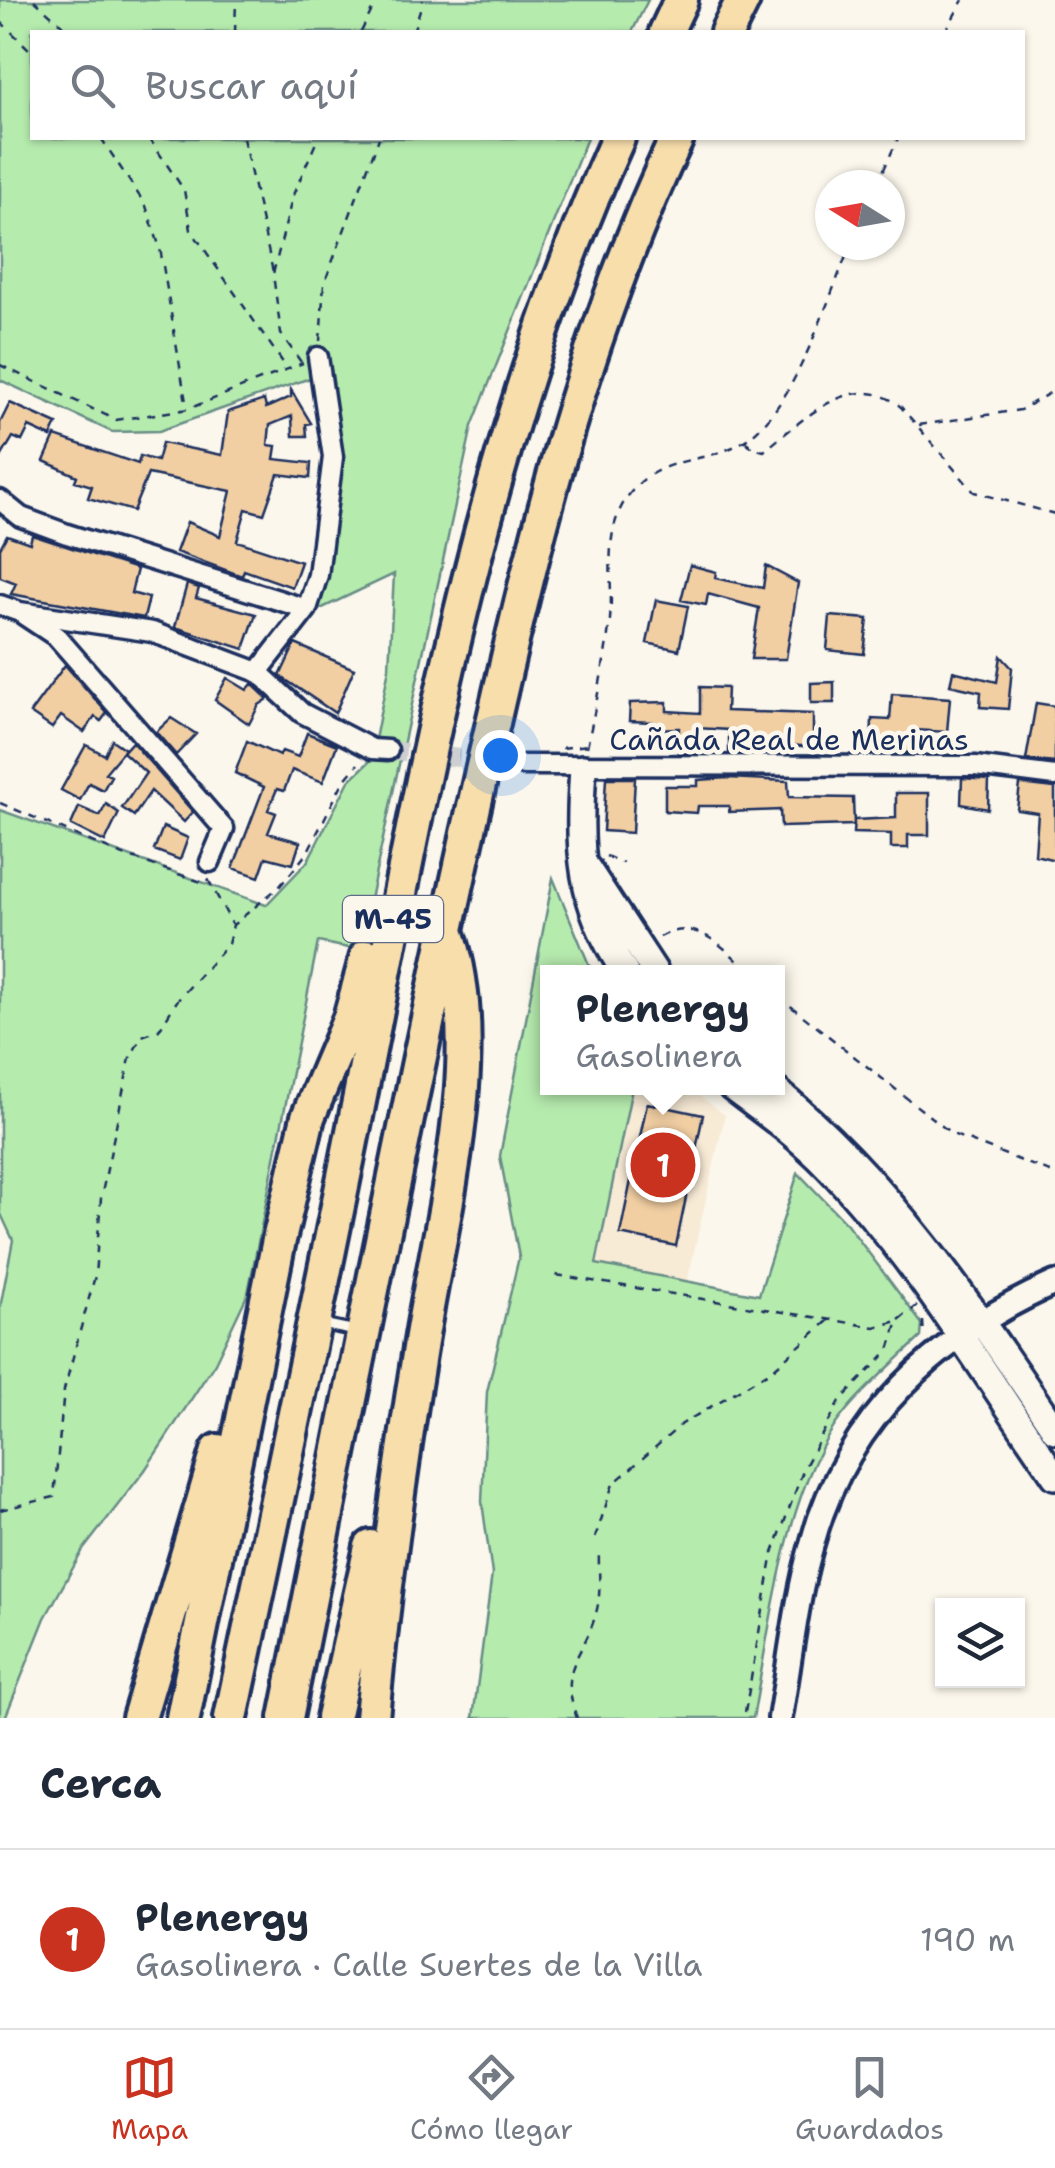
<!DOCTYPE html>
<html lang="es">
<meta charset="utf-8">
<style>
:root{--surface:#fff;--page:#f6f6f7;--text:#1f2937;--muted:#747a83;--line:#e0e1e3;--accent:#c8321e}
body{margin:0;font-family:"Shantell Sans",sans-serif;background:var(--page);color:var(--text)}
.controls{position:absolute;right:30px;bottom:30px;display:grid;overflow:hidden;border-radius:0px;box-shadow:0 2px 8px #0004}
.controls button{width:90px;height:90px;display:grid;place-items:center;padding:0;border:0;border-bottom:2px solid var(--line);background:var(--surface);color:var(--text);font:50px sans-serif}
.compass{position:absolute;left:815px;top:170px;width:90px;height:90px;border-radius:50%;background:var(--surface);box-shadow:0 2px 8px #0004;rotate:281deg}
.you{position:absolute;left:500px;top:755px;width:35px;height:35px;margin:-25px;border:8px solid #fff;border-radius:50%;background:#1a73e8;box-shadow:0 0 0 15px #1a73e833}
.badge{display:grid;place-items:center;width:65px;height:65px;border-radius:50%;background:var(--accent);color:#fff;font-size:32px;font-weight:700}
.pin{position:absolute;translate:-50% -50%;border:5px solid #fff;box-shadow:0 2px 10px #0006}
.popup{position:absolute;left:540px;top:965px;width:245px;height:130px;box-sizing:border-box;display:grid;place-content:center;border-radius:0px;background:var(--surface);filter:drop-shadow(0 2px 8px #0005);font-size:32px;white-space:nowrap;color:var(--muted)}
.popup b{font-size:38px;color:var(--text)}
.popup::after{content:'';position:absolute;left:50%;top:100%;margin-left:-20px;border:20px solid transparent;border-top-color:var(--surface)}
.list{margin:0;padding:0;list-style:none}
h2{display:flex;justify-content:space-between;align-items:center;height:130px;margin:0;padding:0 40px;font-size:42px}
h2 small{font-size:32px;font-weight:400;color:var(--muted)}
.list li{display:grid;grid-template-columns:65px 1fr auto;gap:30px;align-items:center;box-sizing:border-box;height:180px;padding:0 40px;border-top:2px solid var(--line)}
.list b{display:block;font-size:38px;white-space:nowrap}
.list p{margin:0;font-size:32px;white-space:nowrap;color:var(--muted)}
.list em{font-size:32px;font-style:normal;color:var(--muted)}
.icon{flex:none;width:55px;height:55px;fill:none;stroke:currentColor;stroke-width:2;stroke-linecap:round;stroke-linejoin:round}
.map{position:relative;flex:none;width:1055px;height:1718px;overflow:hidden}
.search{position:absolute;background:var(--surface);box-shadow:0 2px 8px #0004;left:30px;right:30px;top:30px;height:110px;display:flex;align-items:center;gap:25px;box-sizing:border-box;padding:0 35px;border-radius:0px;color:var(--muted);font-size:38px}
.sheet{height:310px;background:var(--surface)}
nav{display:flex;justify-content:space-around;align-items:center;box-sizing:border-box;height:140px;border-top:2px solid var(--line);background:var(--surface);font-size:28px;color:var(--muted)}
nav a{display:grid;justify-items:center;gap:5px}
nav .on{color:var(--accent)}
.map>svg:first-child{display:block}
.built{fill:#f8ebd6}
.green{fill:#b6ebae;stroke:#688d86;stroke-width:2.5}
.building{fill:#f2cfa3;stroke:#1b2f5e;stroke-width:2.5}
.lines{fill:none;stroke-linecap:round;stroke-linejoin:round}
.minor-tunnel{stroke:#cecfd0;stroke-width:18;stroke-dasharray:18 9;stroke-linecap:butt}
.service-casing{stroke:#1b2f5e;stroke-width:16}
.minor-casing{stroke:#1b2f5e;stroke-width:25}
.tertiary-casing{stroke:#1b2f5e;stroke-width:30}
.secondary-casing{stroke:#1b2f5e;stroke-width:32}
.motorway-casing{stroke:#1b2f5e;stroke-width:40}
.path{stroke:#1b2f5e;stroke-width:2.5;stroke-dasharray:8 8;stroke-linecap:butt}
.service{stroke:#fbf7ec;stroke-width:9}
.minor{stroke:#fbf7ec;stroke-width:18}
.tertiary{stroke:#fbf7ec;stroke-width:22}
.secondary{stroke:#fbf7ec;stroke-width:25}
.motorway{stroke:#f8deab;stroke-width:32}
.labels{text-anchor:middle;stroke-width:9;stroke-linejoin:round;paint-order:stroke}
.shield{fill:#fbf7ec;stroke:#5e6b89;stroke-width:2.5}
.shield-label{font-size:28px;font-weight:bold;fill:#1b2f5e}
.street-label{font-size:30px;fill:#1b2f5e;stroke:#fbf7ec}
</style>
<div class="map">
<svg width="1055" height="1718" viewBox="0 0 1055 1718">
<rect width="100%" height="100%" fill="#fbf7ec"/>
<filter id="ink" filterUnits="userSpaceOnUse"><feTurbulence type="fractalNoise" baseFrequency=".01" numOctaves="2"/><feDisplacementMap in="SourceGraphic" scale="20" xChannelSelector="R" yChannelSelector="G"/><feConvolveMatrix kernelMatrix="1 2 1 2 8 2 1 2 1" color-interpolation-filters="sRGB"/></filter>
<g filter="url(#ink)">
<path class="built" d="M632,1088H689L725,1115L687,1282L596,1265Z"/>
<path class="green" d="M0,0H648L632,32H32V138H587L472,426L359,950L318,942L248,1293L215,1363L145,1470L83,1550L45,1618L5,1718H0V1308L13,1240L0,1212V810L266,905L307,862L349,781L371,760L389,668L394,574L316,611L313,564L325,443L313,377L159,431L112,432L0,380Z
M553,878L592,972H548V1088H632L596,1264L759,1295L798,1173L847,1224L922,1324L921,1337C896,1361 867,1385 845,1412C786,1483 770,1628 753,1718H473L492,1574L482,1502L487,1392L519,1257L500,1156Z"/>
<path class="building" d="M291,390L311,423L306,424L307,436H293L292,416L270,425L268,445L276,446L274,459L311,463L310,478L278,474L264,514L246,509L237,541L301,562L292,587L244,570L242,576L176,552L187,522L220,536L231,491L148,474L133,511L88,498L92,486L75,481L77,476L44,461L55,436L138,464L140,456L157,461L162,443L222,455L228,412L264,400L266,408L291,397Z
M10,403L57,424L51,437L29,427L22,441L13,437L0,459V423Z
M7,535L30,543L32,535L137,569L131,593L149,598L144,618L11,594L16,583L0,577V548Z
M690,565L716,572L715,578L763,588L766,566L798,583L786,659H751L759,608L708,594L706,605L681,600Z
M187,584L199,588L196,598L256,614L244,649L175,627Z
M656,600L688,606L679,650L647,643Z
M830,616L868,619L864,654L827,650Z
M295,644L354,669L335,713L280,676Z
M1001,656L1012,668L1008,709L980,707L981,692L950,685L953,671L997,682Z
M65,665L107,713L101,721L95,717L84,732L61,716L52,728L30,713Z
M227,678L247,690L252,684L268,699L259,705L249,724L215,700Z
M834,682V703H811V683Z
M700,687L727,688L726,711L813,714V747L765,743V750L729,753V730L697,728L696,753H678L679,728L653,729V722L629,721L630,703L667,702V711L700,713Z
M892,694L950,698L947,732L916,730L909,753L871,748L872,719L890,720Z
M1036,703L1055,706V763L1026,760Z
M171,718L196,734L176,755L156,732Z
M307,733L337,745L323,782L292,770L284,791L277,789L268,810L276,813L268,833L300,842L293,864L266,857L259,877L233,868L264,787L235,773L247,741L279,756L282,751L298,757Z
M112,740L125,749L105,773L111,776L103,790L89,783L80,800L61,790L86,745L105,755Z
M132,742L193,812L184,822L151,791L134,816L122,808L146,773L123,752Z
M606,778H635L632,833L603,831Z
M728,778L788,781L789,797L853,798L854,825L781,827L780,810L729,812V806H698L697,813L665,811V786H698V780Z
M962,778L989,780L988,809L961,804Z
M1020,784L1055,788V860L1035,855L1038,813L1017,810Z
M896,793H929V835H908V848H891V834L853,833L854,820L896,818Z
M106,804L119,813L105,842L71,825L79,807L100,816Z
M163,827L188,838L180,860L154,850Z
M647,1103L703,1115L676,1246L620,1234Z"/>
<g class="lines">
<path class="minor-tunnel" d="M388,750L523,765"/>
<defs>
<path id="service" d="M322,1324L356,1331"/>
<path id="minor" d="M0,500L21,517L67,534L307,609L258,672
M0,605L20,612L152,632L258,672L302,713L372,749L388,750
M307,609L318,575L333,457L318,357
M24,615L57,637L224,829L210,862
M523,765L975,766L1055,776"/>
<path id="tertiary" d="M780,1718C790,1661 796,1600 812,1544C846,1418 939,1334 1055,1283"/>
<path id="secondary" d="M583,768C578,846 578,904 625,972
M587,868L655,972
M732,1088C764,1112 798,1136 827,1166C916,1258 982,1371 1055,1476
M773,1088C890,1183 971,1305 1055,1430"/>
<path id="motorway" d="M666,32L681,0
M727,32L743,0
M139,1718L218,1451
M183,1718L279,1240L308,1117L350,1018L367,956
M231,1718C276,1504 322,1290 364,1076C427,757 483,437 618,138
M286,1718C347,1415 406,1112 473,811C525,581 575,351 677,138
M333,1718L371,1547
M372,1718C383,1594 400,1471 420,1348C439,1226 489,1051 448,934"/>
</defs>
<use href="#service" class="service-casing"/>
<use href="#minor" class="minor-casing"/>
<use href="#tertiary" class="tertiary-casing"/>
<use href="#secondary" class="secondary-casing"/>
<use href="#motorway" class="motorway-casing"/>
<path class="path" d="M34,0L70,32
M0,21L32,52
M235,32L236,0
M361,32L377,0
M413,32L423,0
M945,32L963,0
M101,138L146,206L160,248L187,408
M149,138L184,190L191,230L286,367
M243,138L273,272
M877,185L898,138
M320,341L324,284L379,138
M301,362L281,334L273,274L293,195L318,138
M0,365L116,420L188,409L303,363
M919,425L1020,410L1055,390
M746,441L752,448L764,451C802,421 854,367 901,407L974,492L1055,514
M587,747C596,704 605,662 610,619C614,578 602,536 626,499C658,451 707,467 747,439C796,405 827,299 851,245
M562,748L588,745
M0,803L118,853L207,884
M606,856L623,863
M208,879L232,924
M660,937C698,916 723,948 750,972
M778,996L952,1134L1055,1174
M556,1275L875,1327L898,1321L889,1350L840,1401L804,1468L773,1553L744,1718
M899,1320L917,1306
M923,1321L924,1337
M0,1510L54,1497L64,1390L95,1276L101,1198L130,1058L142,1036L159,1030L177,1001L228,944L233,925L280,886L307,853L343,782L358,764
M595,1538L613,1484L682,1424L772,1370L829,1320
M577,1718C557,1665 584,1658 596,1613C602,1593 598,1569 599,1549"/>
<use href="#service" class="service"/>
<use href="#minor" class="minor"/>
<use href="#tertiary" class="tertiary"/>
<use href="#secondary" class="secondary"/>
<use href="#motorway" class="motorway"/>
</g>
</g>
<g class="labels">
<rect class="shield" x="343" y="896" width="100" height="46" rx="8"/>
<g class="shield-label">
<text x="393" y="929">M-45</text>
</g>
<g class="street-label">
<text x="789" y="750">Cañada Real de Merinas</text>
</g>
</g>
</svg>
<div class="controls">
<button><svg class="icon" aria-label="layers" viewBox="0 0 24 24"><path d="M12 4l9 5-9 5-9-5zM3 14l9 5 9-5"/></svg></button>
</div>
<svg class="compass" viewBox="-18 -18 36 36"><path d="M0-13l5 13h-10z" fill="#e53935"/><path d="M0 13l5-13h-10z" fill="#747a83"/></svg>
<div class="you"></div>
<div class="pin badge" style="left:663px;top:1165px">1</div>
<div class="popup"><b>Plenergy</b>Gasolinera</div>
<div class="search"><svg class="icon" aria-label="search" viewBox="0 0 24 24"><circle cx="10" cy="10" r="6"/><path d="M15 15l6 6"/></svg>Buscar aquí</div>
</div>
<section class="sheet">
<h2>Cerca<small></small></h2>
<ul class="list">
<li><span class="badge">1</span><div><b>Plenergy</b><p>Gasolinera · Calle Suertes de la Villa</p></div><em>190 m</em></li>
</ul>
</section>
<nav>
<a class="on"><svg class="icon" aria-label="map" viewBox="0 0 24 24"><path d="M3 6l6-2 6 2 6-2v14l-6 2-6-2-6 2zM9 4v14M15 6v14"/></svg>Mapa</a>
<a><svg class="icon" aria-label="directions" viewBox="0 0 24 24"><path d="M12 3l9 9-9 9-9-9zM9 14v-3h6M13 9l2 2-2 2"/></svg>Cómo llegar</a>
<a><svg class="icon" aria-label="saved" viewBox="0 0 24 24"><path d="M7 4h10v16l-5-4-5 4z"/></svg>Guardados</a>
</nav>
